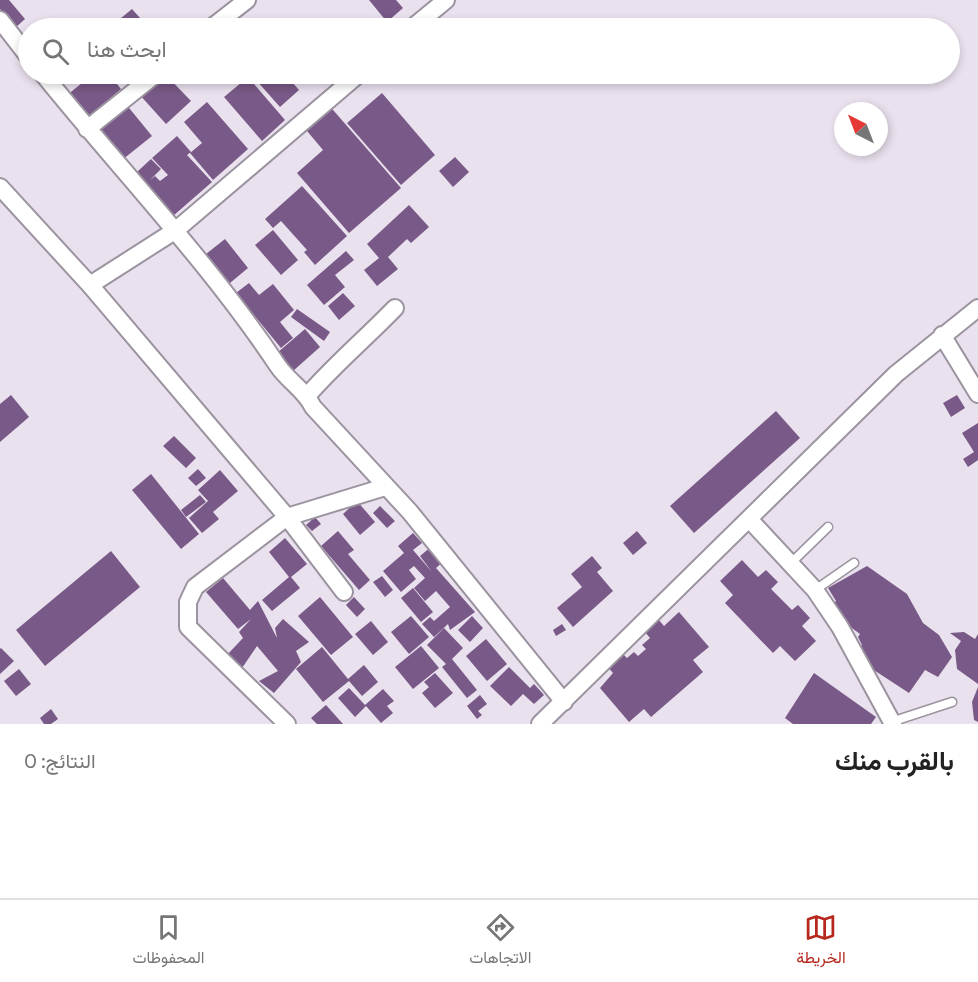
<!DOCTYPE html>
<html lang="ar">
<meta charset="utf-8">
<style>
:root{--surface:#fff;--page:#f2f2f2;--text:#222;--muted:#767676;--line:#e0e0e0;--accent:#b6281e}
body{margin:0;font-family:Commissioner,Vazirmatn,sans-serif;background:var(--page);color:var(--text);direction:rtl}
.compass{position:absolute;left:834px;top:102px;width:54px;height:54px;border-radius:50%;background:var(--surface);box-shadow:0 3px 9px #0003;rotate:318deg}
.list{margin:0;padding:0;list-style:none}
h2{display:flex;justify-content:space-between;align-items:center;height:78px;margin:0;padding:0 24px;font-size:26px}
h2 small{font-size:20px;font-weight:400;color:var(--muted)}
.icon{flex:none;width:33px;height:33px;fill:none;stroke:currentColor;stroke-width:2;stroke-linecap:round;stroke-linejoin:round}
.map{position:relative;flex:none;width:978px;height:724px;overflow:hidden;direction:ltr}
.search{position:absolute;background:var(--surface);box-shadow:0 3px 9px #0003;left:18px;right:18px;top:18px;height:66px;display:flex;align-items:center;gap:15px;box-sizing:border-box;padding:0 21px;border-radius:33px;color:var(--muted);font-size:22px}
.sheet{height:174px;background:var(--surface)}
nav{display:flex;justify-content:space-around;align-items:center;box-sizing:border-box;height:84px;border-top:2px solid var(--line);background:var(--surface);font-size:16px;color:var(--muted)}
nav a{display:grid;justify-items:center;gap:3px}
nav .on{color:var(--accent)}
.map>svg:first-child{display:block}
.building{fill:#795987}
.lines{fill:none;stroke-linecap:round;stroke-linejoin:round}
.service-casing{stroke:#9b939f;stroke-width:11}
.minor-casing{stroke:#9b939f;stroke-width:20}
.service{stroke:#fff;stroke-width:8}
.minor{stroke:#fff;stroke-width:16}
</style>
<div class="map">
<svg width="978" height="724" viewBox="0 0 978 724">
<rect width="100%" height="100%" fill="#eae1ee"/>
<path class="building" d="M0,0H9L25,19L15,28L0,9Z
M369,0H396L403,8L387,22Z
M132,9L149,28H109Z
M250,18L258,28H238Z
M93,74H109L121,89L86,119L66,96Z
M161,74H165L191,101L166,124L139,94Z
M264,74H285L299,90L280,107L256,80Z
M248,77L285,120L262,141L224,97Z
M382,93L435,155L401,185L347,123Z
M207,102L248,149L213,180L190,153L202,143L184,122Z
M125,103L152,136L122,160L95,128Z
M327,103L401,188L349,233L297,173L323,150L302,125Z
M177,136L191,152L187,155L212,182L173,216L145,185L147,183L137,172L151,159L161,169L150,180L155,176L160,181L168,175L152,158Z
M455,157L469,172L453,187L439,171Z
M302,186L347,236L315,265L304,252L307,250L281,221L273,228L265,219Z
M409,205L429,227L411,243L407,239L388,257L398,269L377,286L364,270L379,258L367,244Z
M273,230L298,260L281,275L255,245Z
M225,239L248,268L230,283L206,254Z
M346,251L354,260L335,275L345,287L324,305L307,285Z
M249,283L259,295L273,284L294,310L280,322L293,338L281,348L236,293Z
M343,293L355,306L339,320L328,306Z
M297,309L330,332L324,341L291,317Z
M305,329L320,347L293,371L277,353Z
M11,395L29,417L0,442V404Z
M957,395L965,408L951,417L943,403Z
M776,411L800,438L694,533L670,506Z
M978,423V460L968,467L963,459L974,452L962,433Z
M174,436L196,458L186,468L163,446Z
M198,469L206,478L196,486L188,478Z
M220,470L238,491L213,512L219,519L202,533L189,518L208,501L198,490Z
M151,474L199,534L181,549L132,490Z
M200,495L206,502L186,517L181,510Z
M357,501L375,522L360,535L343,514Z
M380,506L395,521L387,528L373,513Z
M315,517L321,524L312,531L306,525Z
M338,531L354,550L348,554L370,580L359,590L321,546Z
M637,531L647,543L633,555L623,543Z
M413,533L422,543L413,550L432,572L420,556L432,546L444,561L436,568L475,612L450,630L448,624L434,637L422,624L430,617L434,621L450,607L436,591L425,601L414,588L425,578L414,566L409,570L416,579L401,592L383,571L404,553L398,546Z
M285,538L307,564L291,577L300,588L272,611L262,600L289,577L269,552Z
M111,551L140,587L45,666L16,630Z
M592,556L602,568L597,572L613,591L573,627L557,608L582,587L571,574Z
M742,560L758,577L766,570L778,582L771,589L792,610L798,605L810,618L802,626L816,641L795,661L780,646L773,653L725,603L733,595L720,581Z
M867,566L907,594L923,623L939,635L952,657L938,677L925,670L909,693L863,663L855,649L862,645L858,637L860,634L837,617L831,607L836,601L828,588Z
M382,576L393,590L385,597L373,582Z
M223,578L250,610L258,601L277,638L275,628L283,619L309,642L296,651L301,662L274,693L259,681L278,671L257,646L242,668L227,655L243,638L239,632L251,619L238,629L206,592Z
M413,588L433,612L421,622L401,598Z
M320,597L353,637L331,655L298,616Z
M354,597L365,609L357,617L346,605Z
M679,612L709,647L693,660L703,672L651,717L644,709L629,722L600,688L613,673L606,665L621,652L627,658L634,652L638,656L646,649L642,645L650,638L644,631L658,619L664,626Z
M411,616L429,637L409,654L391,632Z
M472,616L483,628L470,642L458,630Z
M371,621L388,642L373,655L355,634Z
M562,624L566,630L556,636L553,630Z
M444,628L463,648L452,659L477,690L467,698L442,667L446,664L427,645Z
M964,632L975,639L978,634V684L957,669L955,650L961,641L950,633Z
M486,639L507,664L487,681L466,656Z
M421,646L439,668L413,689L395,667Z
M322,647L348,679L364,665L378,682L362,696L349,681L323,702L296,669Z
M1,648L14,661L0,674V649Z
M509,667L530,688L534,684L544,695L534,704L523,694L511,706L490,686Z
M19,669L31,684L16,696L4,681Z
M435,673L453,693L435,708L422,693L429,687L424,682Z
M814,673L876,717L871,724H793L785,718Z
M978,687V722L974,720L972,702Z
M349,688L365,705L383,689L394,701L387,706L393,713L381,723L366,706L355,717L338,698Z
M480,695L487,704L478,711L482,715L477,719L467,706Z
M326,705L343,724H317L311,718Z
M51,709L58,719L51,724H44L40,718Z"/>
<g class="lines">
<defs>
<path id="service" d="M792,562L828,527
M815,590L854,563
M891,722L952,702"/>
<path id="minor" d="M0,20L28,56
M211,28L247,0
M412,28L446,0
M43,74C121,171 208,261 278,366C289,382 305,390 313,407L410,512L564,702
M87,129L156,74
M0,187L90,285L287,517L344,592
M90,285L176,230L359,74
M942,335L978,394
M308,395C335,364 366,338 395,308
M749,519L815,590L840,627L893,724
M287,724L188,627V602L195,587L287,517L385,487
M540,724L896,374L978,308"/>
</defs>
<use href="#service" class="service-casing"/>
<use href="#minor" class="minor-casing"/>
<use href="#service" class="service"/>
<use href="#minor" class="minor"/>
</g>
</svg>
<svg class="compass" viewBox="-18 -18 36 36"><path d="M0-13l5 13h-10z" fill="#e53935"/><path d="M0 13l5-13h-10z" fill="#767676"/></svg>
<div class="search"><svg class="icon" aria-label="search" viewBox="0 0 24 24"><circle cx="10" cy="10" r="6"/><path d="M15 15l6 6"/></svg>ابحث هنا</div>
</div>
<section class="sheet">
<h2>بالقرب منك<small>النتائج: 0</small></h2>
<ul class="list">
</ul>
</section>
<nav>
<a class="on"><svg class="icon" aria-label="map" viewBox="0 0 24 24"><path d="M3 6l6-2 6 2 6-2v14l-6 2-6-2-6 2zM9 4v14M15 6v14"/></svg>الخريطة</a>
<a><svg class="icon" aria-label="directions" viewBox="0 0 24 24"><path d="M12 3l9 9-9 9-9-9zM9 14v-3h6M13 9l2 2-2 2"/></svg>الاتجاهات</a>
<a><svg class="icon" aria-label="saved" viewBox="0 0 24 24"><path d="M7 4h10v16l-5-4-5 4z"/></svg>المحفوظات</a>
</nav>
